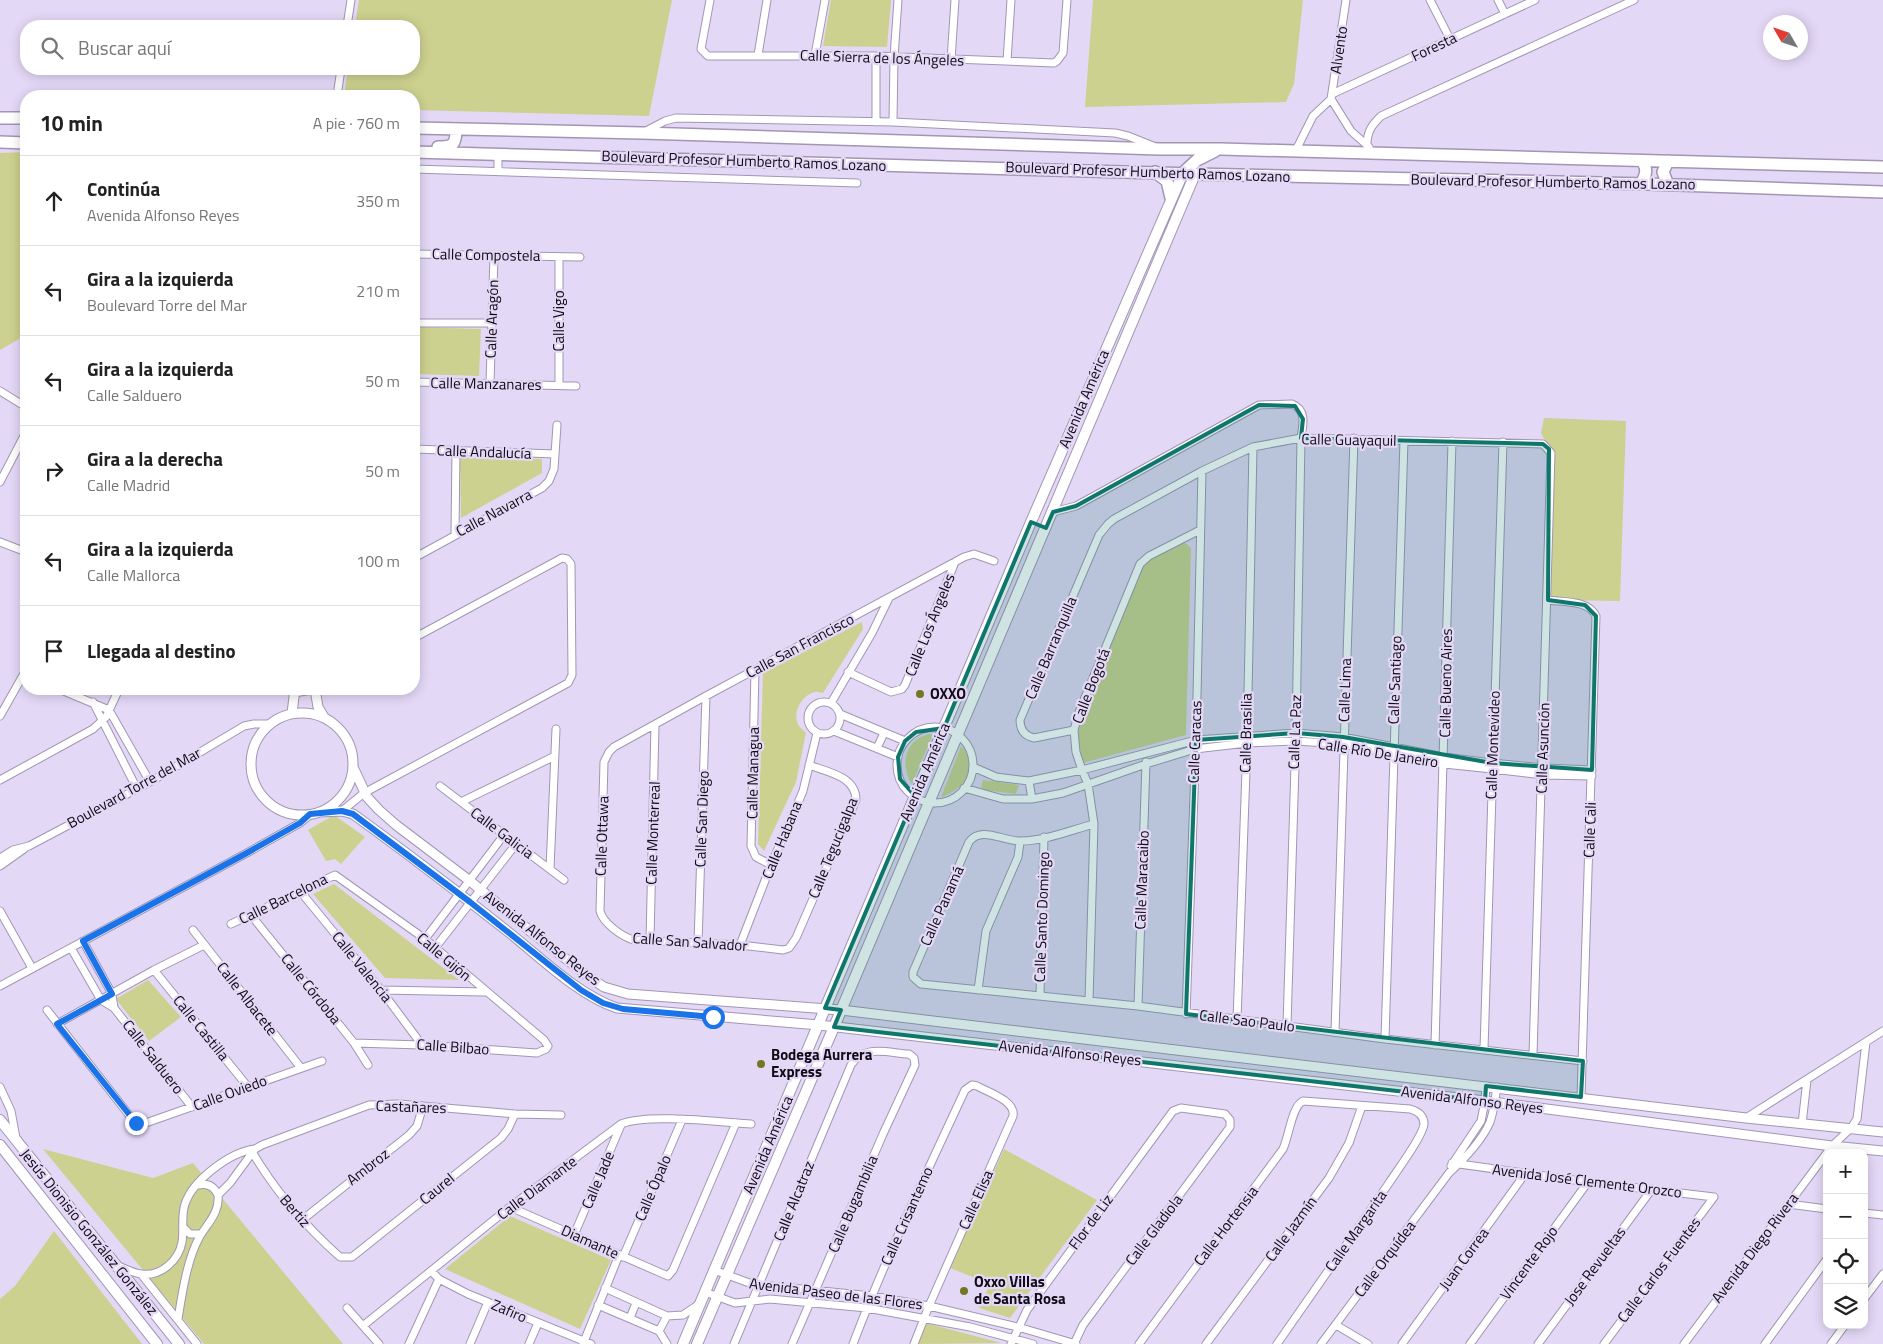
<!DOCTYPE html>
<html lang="es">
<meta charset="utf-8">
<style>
:root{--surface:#fff;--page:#f6f6f6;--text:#222;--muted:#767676;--line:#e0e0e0}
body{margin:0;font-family:"Titillium Web",sans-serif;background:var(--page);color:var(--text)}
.controls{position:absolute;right:15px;bottom:15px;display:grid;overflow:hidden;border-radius:10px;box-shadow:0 2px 12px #0003}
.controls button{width:45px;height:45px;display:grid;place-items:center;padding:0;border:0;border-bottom:1px solid var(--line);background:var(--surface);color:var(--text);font:25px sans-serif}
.compass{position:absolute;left:1763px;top:15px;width:45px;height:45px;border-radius:50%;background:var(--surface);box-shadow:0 2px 12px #0003;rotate:309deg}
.stop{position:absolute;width:15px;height:15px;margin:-11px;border:4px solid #1a73e8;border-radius:50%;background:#fff}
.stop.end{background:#1a73e8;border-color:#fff;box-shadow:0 1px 5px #0008}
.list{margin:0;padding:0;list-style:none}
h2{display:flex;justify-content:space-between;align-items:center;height:65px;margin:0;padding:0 20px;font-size:21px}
h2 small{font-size:16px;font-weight:400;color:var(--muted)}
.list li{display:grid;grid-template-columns:32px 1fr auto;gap:15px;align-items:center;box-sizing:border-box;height:90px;padding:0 20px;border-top:1px solid var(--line)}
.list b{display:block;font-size:19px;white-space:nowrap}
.list p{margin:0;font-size:16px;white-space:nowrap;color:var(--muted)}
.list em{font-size:16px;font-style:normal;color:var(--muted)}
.icon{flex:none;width:28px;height:28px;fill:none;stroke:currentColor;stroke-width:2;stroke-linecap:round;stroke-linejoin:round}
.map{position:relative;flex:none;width:1883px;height:1344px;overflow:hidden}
.search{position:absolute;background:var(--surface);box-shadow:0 2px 12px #0003;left:20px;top:20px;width:400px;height:55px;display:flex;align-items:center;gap:12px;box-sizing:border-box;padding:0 18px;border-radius:20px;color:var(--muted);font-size:19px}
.panel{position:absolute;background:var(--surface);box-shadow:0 2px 12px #0003;left:20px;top:90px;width:400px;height:605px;border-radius:20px}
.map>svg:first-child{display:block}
.green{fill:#ccd18f}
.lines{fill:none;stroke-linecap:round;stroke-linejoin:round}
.minor-casing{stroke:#a296b3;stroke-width:9}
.tertiary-casing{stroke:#a296b3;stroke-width:11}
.secondary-casing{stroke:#a296b3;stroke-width:12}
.primary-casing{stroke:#a296b3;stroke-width:14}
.minor{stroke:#fff;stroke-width:7}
.tertiary{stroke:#fff;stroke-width:9}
.secondary{stroke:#fff;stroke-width:10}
.primary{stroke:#fff;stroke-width:11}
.route{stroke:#1a73e8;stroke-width:6}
.marked{fill:#0f766e;fill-opacity:0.2;stroke:#0f766e;stroke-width:4;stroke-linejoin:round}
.poi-dot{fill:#74771f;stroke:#e4d8f7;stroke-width:2}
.labels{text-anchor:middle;stroke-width:4.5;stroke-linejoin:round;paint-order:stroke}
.street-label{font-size:15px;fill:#100b15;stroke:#e4d8f7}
.poi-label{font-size:15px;font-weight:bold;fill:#100b15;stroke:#e4d8f7;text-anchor:start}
</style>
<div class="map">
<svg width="1883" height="1344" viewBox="0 0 1883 1344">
<rect width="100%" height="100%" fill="#e4d8f7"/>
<path class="green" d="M359,0H672L649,116L414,110V96H344L348,69H414V26H355Z
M831,0H891L887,47L823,46Z
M1093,0H1303L1294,84L1286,102L1085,107Z
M26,152V335L0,350V153Z
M414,327L481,329L479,376L414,374Z
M1544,418L1626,421L1620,601L1548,600L1551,453L1541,433Z
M460,458L542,459V473L461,518Z
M1183,541L1191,548L1186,735L1083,763L1078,737L1081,716L1143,564Z
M862,622L863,629L823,693C820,693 818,691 815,692C803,694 792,712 798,724C799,727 804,730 806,733L796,782L764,851L758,844L763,673Z
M933,734L912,784C898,764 907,735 933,734Z
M961,746C963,749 967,752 968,756C978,775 957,793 941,797Z
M983,780L1019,785L1016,794L985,790L981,787Z
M334,815L365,837L341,864L335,859L326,861L308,830Z
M334,884L459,980L385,978L313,894Z
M148,980L181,1017L149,1041L116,999Z
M43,1149L153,1178L193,1163L343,1344H204Z
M1004,1149L1097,1200L1010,1318L979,1308L990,1284L950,1268Z
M510,1216L611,1260L580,1329L445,1269Z
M54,1231L142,1344H0V1299L15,1286Z
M925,1323L1002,1343L916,1344Z"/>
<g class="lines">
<defs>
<path id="minor" d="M710,0L701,49L708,56H876L1054,63L1057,61L1063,53L1067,0
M1430,0L1450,39
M1498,0L1505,14
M347,26L351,0
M758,55L767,0
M815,55L825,0
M951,60L955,0
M1007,61L1011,0
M1332,94L1535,0
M337,96L341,69
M1331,99L1351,131L1369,147
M876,122V56
M893,122L894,57L898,0
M644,132L665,121L676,118L893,122L1115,133L1128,136L1153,146
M1367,145C1367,131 1372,125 1381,116L1634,0
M1295,152L1313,116L1331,99L1346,0
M414,169L857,183
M498,171V154
M414,254L580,257
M414,323H491
M414,382L576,386
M490,383L494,256
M559,385V257
M0,391L26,407
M414,449L555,454
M0,482L26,432
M1053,512L1076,506L1259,405L1292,404C1307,410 1303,425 1301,438L1296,733L1287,1026
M455,534L456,451
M0,542L26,552
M414,558L542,488L549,481L554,469L557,425
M1548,600C1563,602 1589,600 1596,616L1581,1097
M755,670L751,846L756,857L771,865
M848,672L891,692L902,689L905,685L955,562
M59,689L109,710L150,782
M294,693L319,689
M808 718a16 16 0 1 1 32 0a16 16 0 1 1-32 0Z
M93,702L137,789
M831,703L872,633L889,598
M840,714L905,741
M0,716L26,670
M897 765a38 38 0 1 1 76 0a38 38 0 1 1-76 0Z
M1074,730L1034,738C1025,736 1020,730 1020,720L1099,535L1108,524L1114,519L1202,471L1253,447L1301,438L1543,444L1551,453L1533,1055
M834,731L898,757
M877,748L884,733
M809,765C827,772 856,776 856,800L796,938L789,948L783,950L740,945L634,940C622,937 603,923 600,911L604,762L609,752L614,747L706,696L964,557L974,554L994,561
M973,767L996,777L1029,781L1082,770L1196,740L1296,733L1343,737L1444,757L1492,763L1543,768L1592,770
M0,780L93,729L106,717L119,689
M1029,781L1032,799
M440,786L564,880
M964,788L1003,799H1032L1063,793L1146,764L1195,749L1247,743L1295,741L1344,744L1444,764L1492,769L1543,775L1592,776
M461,802L553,757
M342,811L364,793L568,683L572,675L571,564L567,559L562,558L414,638
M1094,824C1071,830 1045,841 1021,841C1004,842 981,825 969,842L913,972V977L921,984L1138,1006L1385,1039L1583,1061
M0,858L13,850L29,846L150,782L244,726L254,724H269
M0,866L24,849
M550,869L556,729
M300,891L381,990L422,1045
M0,911L32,968
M251,915L354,1043L368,1065
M231,924L335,875L425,939L544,1040L548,1046L546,1049L537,1053L422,1045L354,1043
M193,930L301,1068
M425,939L504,835
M650,940L655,725
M83,941L112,994L114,1008
M698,943L706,696
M740,945L771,865L803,791L817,733
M71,948L101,1000L114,1008L192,1107
M435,948L516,844
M154,970L248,1087
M0,986L245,854L300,823L310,815
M381,990L485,992
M978,990L986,931L1018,857L1020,842
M1040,996L1044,837
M1089,1001L1094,824L1088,784L1082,770L1076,752L1074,730L1079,712L1140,564L1149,556L1200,530
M1138,1006L1146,762
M47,1010L133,1120L140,1125L322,1061
M1186,1014L1196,740L1202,471
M1237,1020L1247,743L1253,447
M57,1024L154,970L204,945
M1335,1032L1354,438
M1385,1039L1404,441
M1435,1045L1452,441
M1484,1049L1503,442
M0,1087L11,1111L16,1138
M1746,1118L1883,1031
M1802,1124L1807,1080
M251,1150C275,1191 305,1226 340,1257H352L501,1138L508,1129L515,1114
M1452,1163L1588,1182L1714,1197L1604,1344
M1451,1166L1481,1121L1485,1101L1486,1086
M198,1185C207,1183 214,1186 218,1195
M1788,1204L1827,1209
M510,1207L668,1276L673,1270L736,1123
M1864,1213L1883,1215
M302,1220L409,1135L417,1126L423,1106
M184,1228L190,1234H201
M574,1235L621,1125
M623,1257L682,1120
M116,1265C124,1268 133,1273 141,1274C161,1277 179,1260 182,1242C184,1229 181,1216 185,1204C193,1180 230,1152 255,1149L262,1145L369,1105L399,1104L515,1114L561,1115
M714,1270L752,1284L872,1296L929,1306L1018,1327L1076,1344
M431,1271L439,1279L468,1294L591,1344
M141,1274L197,1344
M605,1288L667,1316L683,1315L698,1305
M705,1292L735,1303L770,1299L867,1308L970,1327L1033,1344
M1864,1299L1883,1274
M598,1305L659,1331L667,1344
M347,1308L379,1344
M630,1318L636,1303
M178,1319C182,1294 187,1259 200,1236C208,1223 220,1212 218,1195L230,1183L255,1149
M364,1325L510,1207L621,1124C647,1113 720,1122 751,1124
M1336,1325L1368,1344
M659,1331L667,1316
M409,1344L439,1279
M470,1344L488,1302
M529,1344L538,1323
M583,1344L619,1255
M734,1344L851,1065C864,1044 888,1053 909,1054L914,1058L915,1065L883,1134L792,1344
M853,1344C886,1257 926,1174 965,1090L972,1085L977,1086C988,1092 1016,1101 1013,1116L929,1306L914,1344
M1011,1344L1027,1310L1173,1111L1181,1108L1225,1114L1230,1120V1127L1083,1325L1074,1344
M1139,1344L1283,1149C1289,1136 1292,1106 1303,1101L1410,1109C1417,1111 1424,1115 1424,1124C1423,1136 1396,1172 1389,1183C1352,1237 1314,1291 1277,1344
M1206,1344L1329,1178L1349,1143L1362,1106
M1321,1344L1449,1173C1463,1161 1483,1139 1490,1122C1494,1111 1495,1098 1497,1087
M1402,1344L1525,1174
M1470,1344L1588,1182
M1538,1344L1652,1189
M1684,1344L1832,1146L1851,1128L1857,1119L1866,1042
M1765,1344L1827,1259
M1831,1344L1845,1325"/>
<path id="tertiary" d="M315,689L318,707L324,717
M251 764a51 51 0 1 1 102 0a51 51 0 1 1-102 0Z
M292,713L295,689
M353,767L367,797L379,810L396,825L470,881L535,935L592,979L604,987L628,994L841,1010L1746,1118L1883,1132
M319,812L342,811L353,814C407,853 459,893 511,934C542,959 580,996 617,1008L819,1025L1485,1101L1832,1146L1883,1151"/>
<path id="secondary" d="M0,1120L179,1344
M0,1145L157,1344
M683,1344L1031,522L1183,173
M697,1344L834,1027L1195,174"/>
<path id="primary" d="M0,118H26
M414,128L642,133L1160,149H1221L1883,167
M0,142L26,143
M438,147C453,147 456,145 456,129
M414,152L1195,174L1647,184L1883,192
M1668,161L1663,172L1668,185
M1155,172L1167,181L1171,198
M1183,173L1197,160L1215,151
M1641,184C1646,175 1648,169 1642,161"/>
</defs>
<use href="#minor" class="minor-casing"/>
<use href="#tertiary" class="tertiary-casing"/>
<use href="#secondary" class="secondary-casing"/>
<use href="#primary" class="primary-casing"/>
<use href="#minor" class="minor"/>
<use href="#tertiary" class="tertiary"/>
<use href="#secondary" class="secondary"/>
<use href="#primary" class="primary"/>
</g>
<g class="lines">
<path class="route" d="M136,1123L57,1024L112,994L83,941L245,854L300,823L310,814L342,811L353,814L470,902L581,990L603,1003L623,1009L713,1017"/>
</g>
<path class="marked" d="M1259,405L1295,406L1303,419L1301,438L1543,444L1549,449L1548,600L1585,605L1596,616L1592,770L1492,763L1343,737L1296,733L1196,740L1186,1014L1583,1061L1581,1097L1486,1086L1485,1101L834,1027L841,1010L825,1008L915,796L900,779L898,757L905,741L916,732L944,728L1031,522L1046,528L1053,512L1076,506Z"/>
<g class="poi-dot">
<circle cx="920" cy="694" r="5"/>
<circle cx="761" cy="1064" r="5"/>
<circle cx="964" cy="1291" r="5"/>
</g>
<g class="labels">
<g class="street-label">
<text transform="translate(1434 47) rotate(-25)" y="5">Foresta</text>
<text transform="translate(1339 50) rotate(-82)" y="5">Alvento</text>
<text transform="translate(882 58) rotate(2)" y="5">Calle Sierra de los Ángeles</text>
<text transform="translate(744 161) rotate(2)" y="5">Boulevard Profesor Humberto Ramos Lozano</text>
<text transform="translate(1148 172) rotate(2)" y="5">Boulevard Profesor Humberto Ramos Lozano</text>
<text transform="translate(1553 182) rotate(1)" y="5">Boulevard Profesor Humberto Ramos Lozano</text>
<text transform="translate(486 255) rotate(1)" y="5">Calle Compostela</text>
<text transform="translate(492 319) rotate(-88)" y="5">Calle Aragón</text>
<text transform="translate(559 321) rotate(-90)" y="5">Calle Vigo</text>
<text transform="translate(486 384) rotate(1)" y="5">Calle Manzanares</text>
<text transform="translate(1084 399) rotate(-67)" y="5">Avenida América</text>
<text transform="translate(1349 440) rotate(1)" y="5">Calle Guayaquil</text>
<text transform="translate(484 452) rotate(2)" y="5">Calle Andalucía</text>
<text transform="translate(494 513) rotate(-28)" y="5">Calle Navarra</text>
<text transform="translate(930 625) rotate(-68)" y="5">Calle Los Ángeles</text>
<text transform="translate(800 646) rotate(-28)" y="5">Calle San Francisco</text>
<text transform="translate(1051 648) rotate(-67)" y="5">Calle Barranquilla</text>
<text transform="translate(1395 680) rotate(-88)" y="5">Calle Santiago</text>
<text transform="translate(1446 683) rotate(-89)" y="5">Calle Bueno Aires</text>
<text transform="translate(1091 686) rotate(-69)" y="5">Calle Bogotá</text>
<text transform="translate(1345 690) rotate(-88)" y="5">Calle Lima</text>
<text transform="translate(1295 732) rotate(-88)" y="5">Calle La Paz</text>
<text transform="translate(1246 733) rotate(-89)" y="5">Calle Brasilia</text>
<text transform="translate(1195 742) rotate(-88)" y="5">Calle Caracas</text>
<text transform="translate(1493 745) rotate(-88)" y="5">Calle Montevideo</text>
<text transform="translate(1543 748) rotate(-88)" y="5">Calle Asunción</text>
<text transform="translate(1378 753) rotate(9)" y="5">Calle Río De Janeiro</text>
<text transform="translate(925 772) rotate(-67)" y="5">Avenida América</text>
<text transform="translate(753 773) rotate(-89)" y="5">Calle Managua</text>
<text transform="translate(134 788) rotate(-29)" y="5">Boulevard Torre del Mar</text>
<text transform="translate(702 819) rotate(-88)" y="5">Calle San Diego</text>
<text transform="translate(1590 830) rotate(-88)" y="5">Calle Cali</text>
<text transform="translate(502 833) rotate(37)" y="5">Calle Galicia</text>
<text transform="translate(653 833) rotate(-88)" y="5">Calle Monterreal</text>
<text transform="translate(602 836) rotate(-88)" y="5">Calle Ottawa</text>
<text transform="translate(782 840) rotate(-68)" y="5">Calle Habana</text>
<text transform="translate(833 848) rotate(-68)" y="5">Calle Tegucigalpa</text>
<text transform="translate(1142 880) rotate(-88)" y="5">Calle Maracaibo</text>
<text transform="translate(283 899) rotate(-26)" y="5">Calle Barcelona</text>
<text transform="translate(942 906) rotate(-66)" y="5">Calle Panamá</text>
<text transform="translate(1042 917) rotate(-88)" y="5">Calle Santo Domingo</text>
<text transform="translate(542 938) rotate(38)" y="5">Avenida Alfonso Reyes</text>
<text transform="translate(690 942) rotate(4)" y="5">Calle San Salvador</text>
<text transform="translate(444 957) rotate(40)" y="5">Calle Gijón</text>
<text transform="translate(362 967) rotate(51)" y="5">Calle Valencia</text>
<text transform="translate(311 989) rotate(51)" y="5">Calle Córdoba</text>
<text transform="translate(247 999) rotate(52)" y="5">Calle Albacete</text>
<text transform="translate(1247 1021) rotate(7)" y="5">Calle Sao Paulo</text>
<text transform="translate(201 1028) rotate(51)" y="5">Calle Castilla</text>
<text transform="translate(453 1047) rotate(4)" y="5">Calle Bilbao</text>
<text transform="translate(1070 1053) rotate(6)" y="5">Avenida Alfonso Reyes</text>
<text transform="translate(153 1057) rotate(52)" y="5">Calle Salduero</text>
<text transform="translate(230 1093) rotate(-20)" y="5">Calle Oviedo</text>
<text transform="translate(1472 1100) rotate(7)" y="5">Avenida Alfonso Reyes</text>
<text transform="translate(411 1107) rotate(2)" y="5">Castañares</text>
<text transform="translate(768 1145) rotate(-67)" y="5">Avenida América</text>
<text transform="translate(368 1167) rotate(-38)" y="5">Ambroz</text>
<text transform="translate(598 1180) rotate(-67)" y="5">Calle Jade</text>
<text transform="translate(1587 1181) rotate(7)" y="5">Avenida José Clemente Orozco</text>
<text transform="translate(537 1188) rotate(-37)" y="5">Calle Diamante</text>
<text transform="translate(653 1188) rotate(-67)" y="5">Calle Ópalo</text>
<text transform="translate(437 1189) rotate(-39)" y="5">Caurel</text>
<text transform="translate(976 1200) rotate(-66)" y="5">Calle Elisa</text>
<text transform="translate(794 1201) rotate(-68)" y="5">Calle Alcatraz</text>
<text transform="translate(853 1204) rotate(-67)" y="5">Calle Bugambilia</text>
<text transform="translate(295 1211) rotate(49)" y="5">Bertiz</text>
<text transform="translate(907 1216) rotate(-66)" y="5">Calle Crisantemo</text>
<text transform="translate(1091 1222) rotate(-54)" y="5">Flor de Liz</text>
<text transform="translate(1226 1226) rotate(-53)" y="5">Calle Hortensia</text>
<text transform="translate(1291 1229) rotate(-54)" y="5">Calle Jazmín</text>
<text transform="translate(1154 1230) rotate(-53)" y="5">Calle Gladiola</text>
<text transform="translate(1356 1231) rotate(-55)" y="5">Calle Margarita</text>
<text transform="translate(89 1232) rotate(51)" y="5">Jesús Dionisio González González</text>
<text transform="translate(590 1242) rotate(24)" y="5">Diamante</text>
<text transform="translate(1755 1248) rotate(-53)" y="5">Avenida Diego Rivera</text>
<text transform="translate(1385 1259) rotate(-53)" y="5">Calle Orquídea</text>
<text transform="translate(1464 1259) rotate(-54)" y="5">Juan Correa</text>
<text transform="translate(1529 1263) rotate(-54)" y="5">Vincente Rojo</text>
<text transform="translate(1595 1266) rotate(-54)" y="5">Jose Revueltas</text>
<text transform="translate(1659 1270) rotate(-53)" y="5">Calle Carlos Fuentes</text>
<text transform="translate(836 1294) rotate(7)" y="5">Avenida Paseo de las Flores</text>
<text transform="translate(509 1311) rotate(23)" y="5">Zafiro</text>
</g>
<g class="poi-label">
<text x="930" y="699">OXXO</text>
<text x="771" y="1060">Bodega Aurrera<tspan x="771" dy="17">Express</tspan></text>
<text x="974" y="1287">Oxxo Villas<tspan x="974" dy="17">de Santa Rosa</tspan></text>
</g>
</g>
</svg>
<div class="controls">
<button>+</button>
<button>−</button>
<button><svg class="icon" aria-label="locate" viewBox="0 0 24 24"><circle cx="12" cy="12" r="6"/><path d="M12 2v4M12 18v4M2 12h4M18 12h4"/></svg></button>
<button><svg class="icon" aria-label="layers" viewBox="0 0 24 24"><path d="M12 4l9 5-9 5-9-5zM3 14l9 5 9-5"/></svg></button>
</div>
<svg class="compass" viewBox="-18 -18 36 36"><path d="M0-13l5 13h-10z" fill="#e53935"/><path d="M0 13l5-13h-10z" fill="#767676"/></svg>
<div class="stop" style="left:713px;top:1017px"></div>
<div class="stop end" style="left:136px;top:1123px"></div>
<div class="search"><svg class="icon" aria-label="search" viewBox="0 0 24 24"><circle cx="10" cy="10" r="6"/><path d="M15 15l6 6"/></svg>Buscar aquí</div>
<section class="panel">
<h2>10 min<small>A pie · 760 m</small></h2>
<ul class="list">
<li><svg class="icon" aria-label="ahead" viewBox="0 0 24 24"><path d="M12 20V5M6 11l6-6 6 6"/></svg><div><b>Continúa</b><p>Avenida Alfonso Reyes</p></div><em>350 m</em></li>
<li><svg class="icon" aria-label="left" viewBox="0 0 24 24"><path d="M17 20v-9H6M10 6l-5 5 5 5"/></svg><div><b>Gira a la izquierda</b><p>Boulevard Torre del Mar</p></div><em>210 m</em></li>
<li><svg class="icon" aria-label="left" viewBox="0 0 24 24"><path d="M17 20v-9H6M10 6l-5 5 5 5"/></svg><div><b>Gira a la izquierda</b><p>Calle Salduero</p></div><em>50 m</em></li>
<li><svg class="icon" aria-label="right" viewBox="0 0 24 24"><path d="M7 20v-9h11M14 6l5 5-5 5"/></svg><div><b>Gira a la derecha</b><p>Calle Madrid</p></div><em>50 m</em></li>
<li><svg class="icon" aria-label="left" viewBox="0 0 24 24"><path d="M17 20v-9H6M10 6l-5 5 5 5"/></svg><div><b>Gira a la izquierda</b><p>Calle Mallorca</p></div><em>100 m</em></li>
<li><svg class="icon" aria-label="arrive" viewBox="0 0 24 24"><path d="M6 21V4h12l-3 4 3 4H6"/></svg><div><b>Llegada al destino</b></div></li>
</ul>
</section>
</div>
